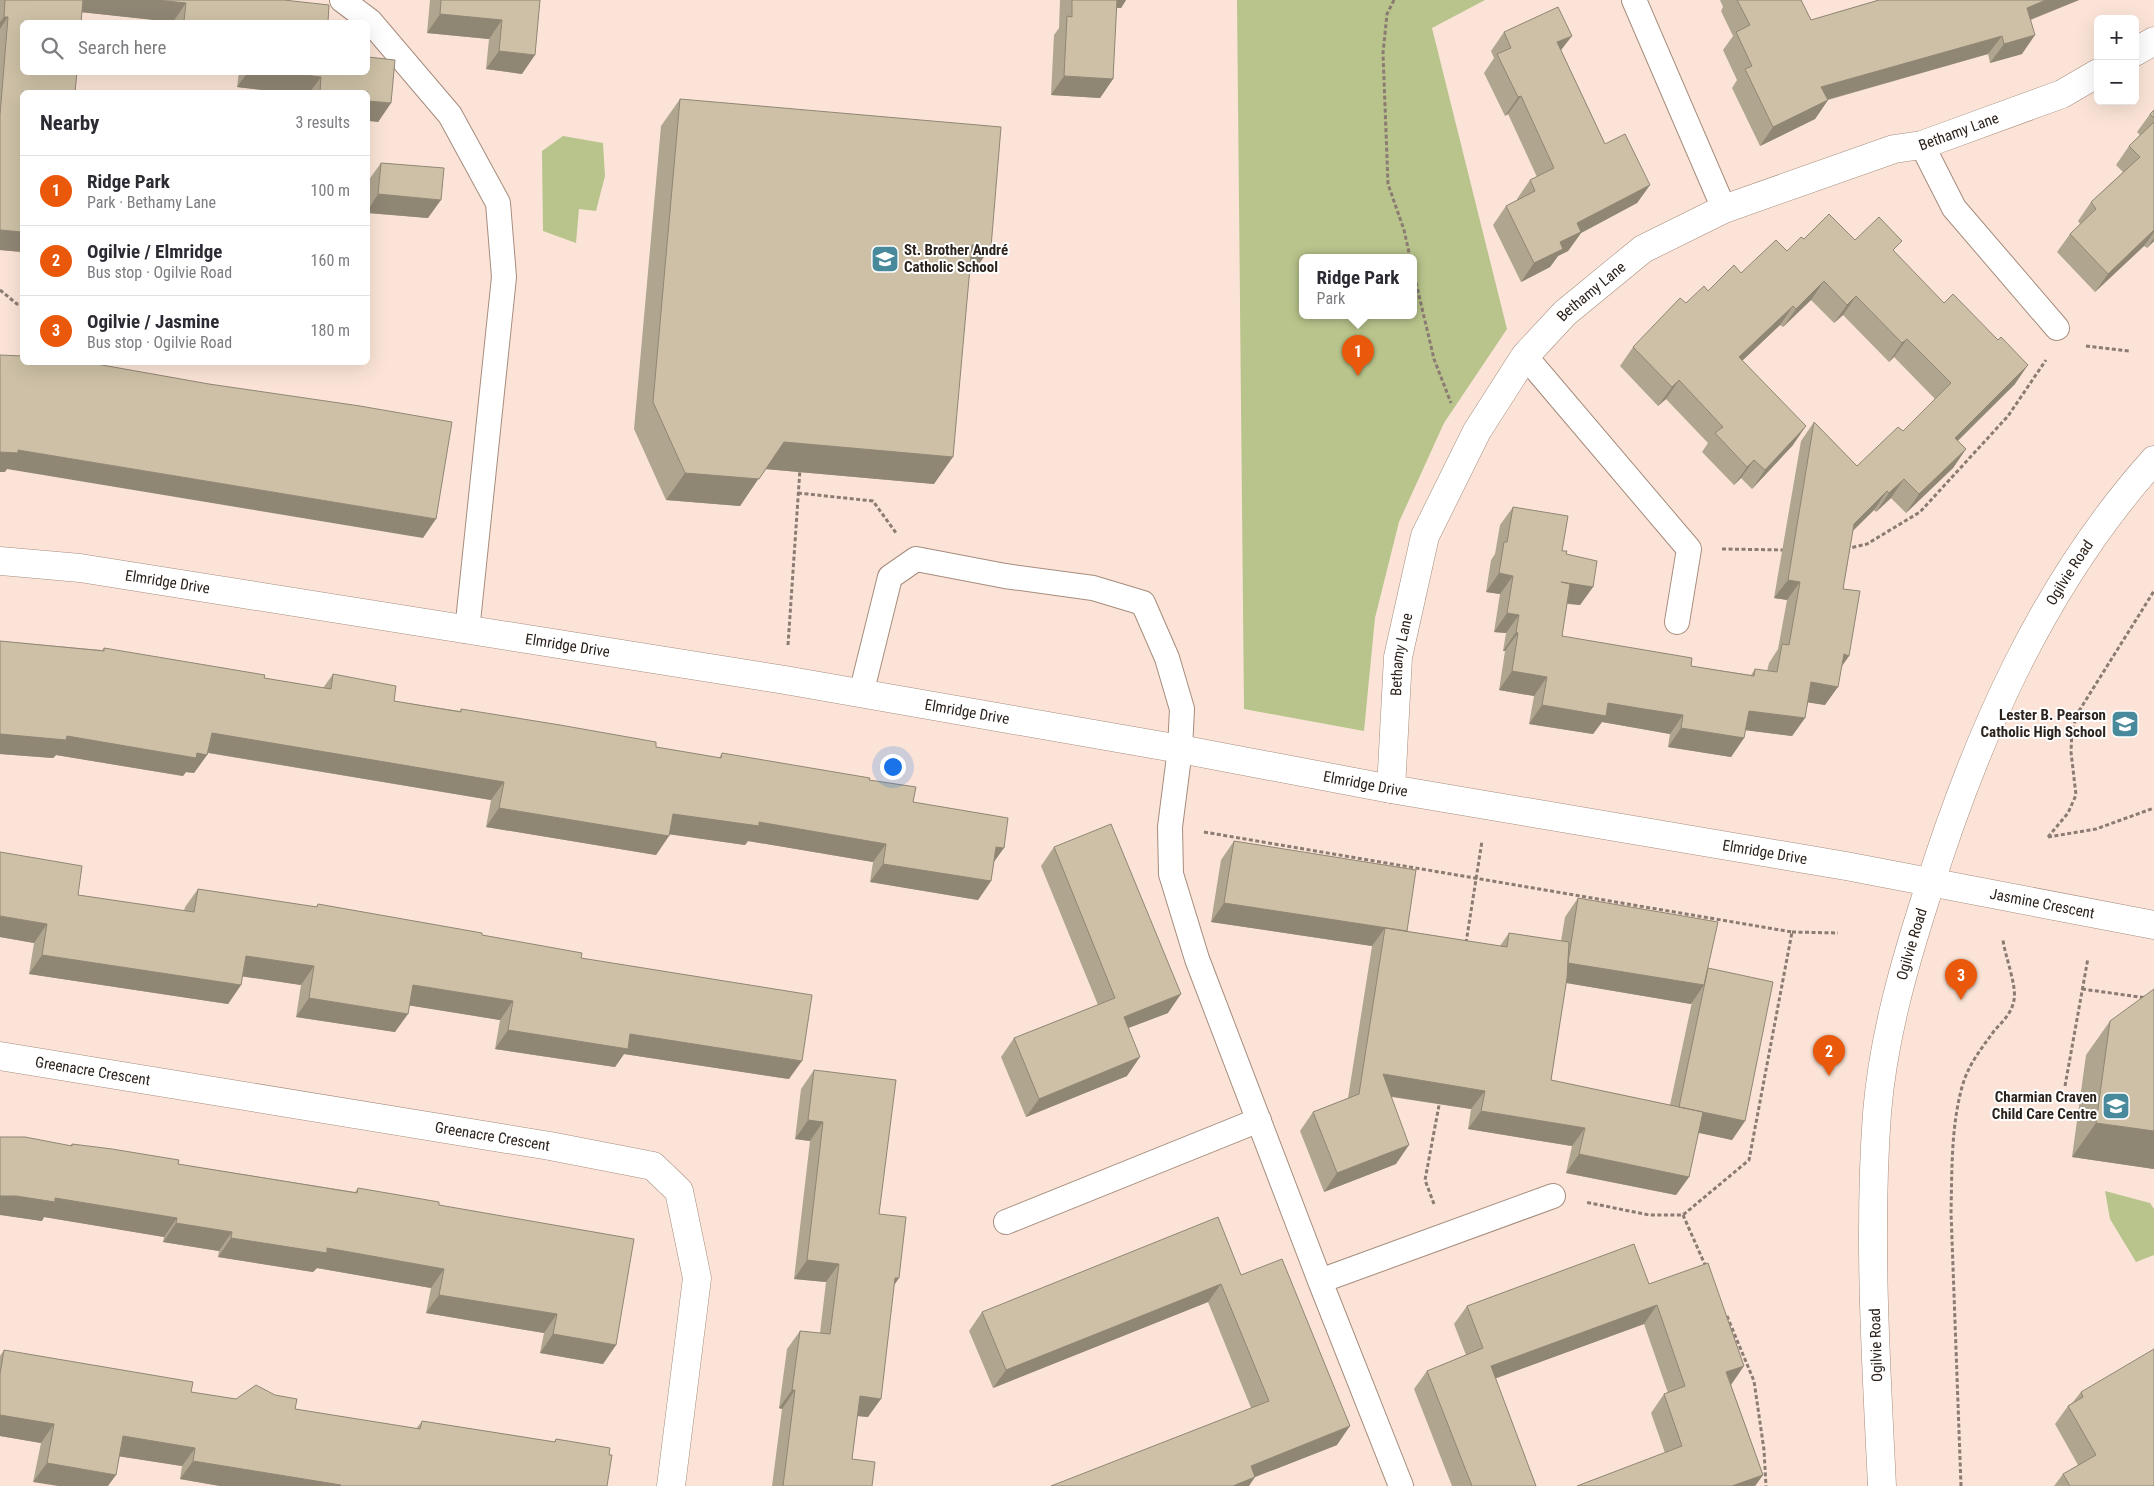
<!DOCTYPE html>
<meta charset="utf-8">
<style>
:root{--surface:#fff;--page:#f7f7f7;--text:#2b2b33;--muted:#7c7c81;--line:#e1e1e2;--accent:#ea580c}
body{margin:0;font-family:"Roboto Condensed",sans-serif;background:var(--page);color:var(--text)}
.controls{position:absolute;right:15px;top:15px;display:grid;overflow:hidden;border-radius:8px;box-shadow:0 5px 20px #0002}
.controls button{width:45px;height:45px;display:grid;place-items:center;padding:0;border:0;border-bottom:1px solid var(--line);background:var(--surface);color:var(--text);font:25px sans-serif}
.you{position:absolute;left:892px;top:766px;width:18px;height:18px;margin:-12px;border:4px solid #fff;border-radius:50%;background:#1a73e8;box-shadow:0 0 0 8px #1a73e833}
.badge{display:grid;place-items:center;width:32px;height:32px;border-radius:50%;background:var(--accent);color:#fff;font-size:16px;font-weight:700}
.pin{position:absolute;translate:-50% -41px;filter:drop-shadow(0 1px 2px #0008)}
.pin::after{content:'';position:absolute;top:26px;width:18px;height:15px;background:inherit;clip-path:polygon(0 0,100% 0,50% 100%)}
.popup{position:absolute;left:1299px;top:254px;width:118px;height:65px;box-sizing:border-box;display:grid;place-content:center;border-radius:8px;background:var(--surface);filter:drop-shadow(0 1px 4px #0005);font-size:16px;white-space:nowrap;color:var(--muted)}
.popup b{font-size:19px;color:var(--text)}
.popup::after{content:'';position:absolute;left:50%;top:100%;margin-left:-10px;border:10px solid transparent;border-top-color:var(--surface)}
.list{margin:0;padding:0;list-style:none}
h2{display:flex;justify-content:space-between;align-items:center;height:65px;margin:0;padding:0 20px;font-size:21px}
h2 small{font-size:16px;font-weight:400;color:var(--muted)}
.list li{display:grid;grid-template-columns:32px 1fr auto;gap:15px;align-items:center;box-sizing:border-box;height:70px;padding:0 20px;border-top:1px solid var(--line)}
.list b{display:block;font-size:19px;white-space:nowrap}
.list p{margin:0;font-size:16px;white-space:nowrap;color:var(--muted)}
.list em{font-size:16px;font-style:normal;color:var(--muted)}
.icon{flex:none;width:28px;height:28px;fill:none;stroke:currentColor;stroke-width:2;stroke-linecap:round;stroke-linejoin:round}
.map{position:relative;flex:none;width:2154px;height:1486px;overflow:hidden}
.search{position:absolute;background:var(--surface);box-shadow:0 5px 20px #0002;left:20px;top:20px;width:350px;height:55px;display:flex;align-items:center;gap:12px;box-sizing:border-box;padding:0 18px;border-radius:8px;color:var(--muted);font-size:19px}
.panel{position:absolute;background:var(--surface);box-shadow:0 5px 20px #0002;left:20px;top:90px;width:350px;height:275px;border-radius:8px}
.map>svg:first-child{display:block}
.green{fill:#b8c48c;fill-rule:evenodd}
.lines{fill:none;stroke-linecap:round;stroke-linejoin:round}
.service-casing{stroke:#a68c7d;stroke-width:26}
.minor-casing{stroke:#a68c7d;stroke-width:29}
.tertiary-casing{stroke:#a68c7d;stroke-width:29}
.secondary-casing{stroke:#a68c7d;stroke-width:29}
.path{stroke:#8b7b72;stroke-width:3;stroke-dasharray:4 2.5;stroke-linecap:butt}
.service{stroke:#fff;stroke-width:24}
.minor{stroke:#fff;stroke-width:28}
.tertiary{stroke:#fff;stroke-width:28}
.secondary{stroke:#fff;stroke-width:28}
.wall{fill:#b0a58f;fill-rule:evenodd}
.shaded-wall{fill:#908674}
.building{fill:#cdc0a6;stroke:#908674}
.labels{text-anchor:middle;stroke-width:4;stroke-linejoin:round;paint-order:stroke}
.street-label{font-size:15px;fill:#2d231d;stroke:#fff}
.poi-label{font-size:15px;font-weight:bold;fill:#2d231d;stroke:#fff;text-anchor:end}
</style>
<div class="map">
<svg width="2154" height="1486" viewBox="0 0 2154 1486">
<rect width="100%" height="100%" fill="#fbe4d7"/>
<path class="green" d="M1237,0H1485L1432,28L1507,329L1444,423L1399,522L1375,618L1364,731L1244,709ZM1303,257H1413V315H1303Z
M563,136L603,143L605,176L596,211L579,209L576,243L543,231L542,151Z
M2105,1191L2150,1203L2154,1209V1255L2136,1262L2110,1219Z"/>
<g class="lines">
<defs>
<path id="service" d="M342,0L370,21L450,115L498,203L504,277L467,631
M1634,0L1724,209
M1922,145L1954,208L2057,328
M1525,356L1689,549L1677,622
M861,694L890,577L916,559L1005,576L1093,588L1143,603L1167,658L1182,709L1180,749L1170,827L1171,874L1197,959L1320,1281L1401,1486
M1006,1222L1259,1120
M1320,1281L1553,1196"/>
<g id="minor">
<path d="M2135,52L2154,41"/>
<path id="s1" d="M1391,789L1398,657L1425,536L1477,431L1525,356L1565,313L1643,249L1724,209L1894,149L1922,145L2062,94L2098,73"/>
<path id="s2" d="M0,1056L550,1146L653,1166L679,1191L697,1278L671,1486"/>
</g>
<g id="tertiary">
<path id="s3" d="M0,561L80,568L785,680L1180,749L1391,789L1846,866L2154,925"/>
</g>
<g id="secondary">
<path id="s4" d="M1882,1486C1876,1362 1868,1237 1877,1113C1883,1039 1904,965 1927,894C1976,737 2043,584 2154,460"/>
</g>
</defs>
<use href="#service" class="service-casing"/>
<use href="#minor" class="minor-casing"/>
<use href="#tertiary" class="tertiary-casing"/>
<use href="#secondary" class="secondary-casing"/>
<path class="path" d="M1394,0L1387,14L1383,53L1388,184L1404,230L1410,257
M1413,270L1434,359L1451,403
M0,290L17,304H22
M2086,346L2129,351
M798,493L873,501L896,533
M1722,549L1786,550
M1846,549L1867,544L1920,512L2008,416L2046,360
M788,645L800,469
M1204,832L1792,932L1749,1160L1683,1215H1649L1585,1202
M2048,837L2068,813L2076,795L2071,752L2072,729L2079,711L2154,591
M2048,837L2096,829L2154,808
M1792,932L1838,933
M1466,943L1482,841
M2082,989L2154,999
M2065,1086L2088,958
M1434,1204L1425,1180L1440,1100
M1683,1215L1706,1267
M1727,1316L1754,1381L1764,1450L1766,1486
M1961,1486L1951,1212C1952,1171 1951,1127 1962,1087C1968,1065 1981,1049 1994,1031C2002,1022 2012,1013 2014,1000C2017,986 2005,956 2003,940"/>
<use href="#service" class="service"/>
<use href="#minor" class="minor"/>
<use href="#tertiary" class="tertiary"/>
<use href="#secondary" class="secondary"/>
</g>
<path class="wall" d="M0,0H284L328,22H173L82,12L22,92V252L0,250Z
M430,0H540L522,74L486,69L489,39L427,33Z
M1060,0H1126L1121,8H1116L1113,79L1100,98L1051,95L1054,35L1059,28Z
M1720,0H1801L1811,20L1879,0H2079L2031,20L2022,54L1990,63L1988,54L1828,100L1815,119L1760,146L1732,88L1737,80L1723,50L1733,36L1721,11L1723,7Z
M1504,32L1561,50L1605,144L1650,185L1637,203L1581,233L1568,251L1558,256L1550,267L1521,282L1493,225L1506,206L1517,200V199L1530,180L1537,177L1508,114L1505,116L1484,73L1494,58L1491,51Z
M239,72H368L391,103L378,122L368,92H281L237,87Z
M680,99L972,274H970L934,484L765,469L740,506L666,500L634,429L661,126Z
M2154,110V241L2147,248L2144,246L2095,292L2057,252L2070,234L2080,224L2078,221L2091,202L2123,172L2116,165L2129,146L2140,135L2137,132L2150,114Z
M381,163L428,218L368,213V181Z
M1804,239L1855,240L1895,252L2015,384L1958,441L1966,449L1953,468L1906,513L1891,498L1876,512L1874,510L1853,531L1843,589L1849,656L1842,666L1825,705L1808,702L1805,718L1792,736L1745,730L1744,738L1731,757L1668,747L1670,734L1631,727L1602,722L1593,734L1529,724L1534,696L1499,690L1505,651H1503L1506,633L1494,632L1500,594L1486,592L1491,560L1495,554L1500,525L1513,507L1566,554L1593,587L1580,605L1567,604L1562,636L1691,666L1751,675L1755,669L1767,671L1769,663L1778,649L1787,600L1774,598L1801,441L1814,422L1857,466L1903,431L1935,399L1894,357L1889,362L1843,315L1834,323L1811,300L1783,327L1780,325L1742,361L1793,445L1752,489L1741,478L1734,485L1702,452L1708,443L1666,399L1658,406L1620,366L1633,347L1686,303L1741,273L1787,251Z
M0,641L102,650L104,648L264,678L323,688L333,674L394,701L460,711L461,709L656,747L719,758L722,753L869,780L913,802L994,861L991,881L978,900L870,882L873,862L748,841L745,845L670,834L656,855L486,827L491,800L208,753L207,755L194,773L186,772L183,776L56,755L53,758L0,754Z
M1234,841L1406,931L1500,946L1509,933L1561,941L1565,917L1578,898L1708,969L1745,1121L1732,1140L1698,1132L1689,1177L1676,1195L1566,1173L1572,1146L1468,1129L1471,1109L1391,1097L1396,1164L1324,1192L1300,1131L1313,1112L1348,1098L1372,946L1211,922L1221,860ZM1566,983L1691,1004L1692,1002L1670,1105L1551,1080Z
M1054,847L1168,1013L1128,1028L1127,1076L1026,1117L1001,1057L1014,1038L1098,1005L1041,866Z
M198,889L316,907L318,904L482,935L581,958L789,1079L624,1054L615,1067L495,1049L500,1020L409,1005L395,1032L296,1017L301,985L242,976L241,985L228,1004L29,974L34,943L0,937L78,895L184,911L185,907Z
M2110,1021L2154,1169L2072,1157L2086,1055Z
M814,1070L879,1214L899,1278L894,1285L868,1417L857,1416L852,1459L872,1486H772L782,1409L779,1408L787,1349L800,1331L820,1333L826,1282L794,1279L810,1141L795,1139L801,1089Z
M72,1144L178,1164L355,1192L358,1188L439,1205L616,1345L603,1364L540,1353L544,1333L426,1313L431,1288L317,1268L313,1272L218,1257L219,1251L163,1242L164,1237L44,1217L42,1221L3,1215Z
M1241,1275L1337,1445L1255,1477L1251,1408L1208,1302L993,1388L969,1331L982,1312Z
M1649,1284L1731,1385L1763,1475L1755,1486H1577L1665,1453L1651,1413L1664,1394L1668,1393L1644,1324L1495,1378L1536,1486H1452L1414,1389L1427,1371L1466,1355L1454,1324L1467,1306Z
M4,1350L191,1392L416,1429L422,1421L554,1442L556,1439L609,1455L607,1486H220L180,1479L182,1466L119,1456L33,1482L41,1443L0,1436V1356Z
M2081,1392L2154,1486H2054L2063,1474L2078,1465L2055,1424L2068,1406L2073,1402Z"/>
<path class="shaded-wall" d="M78,0H156L186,3L173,22L70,11Z
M1109,0H1126L1121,8L1104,7Z
M2046,0H2079L2014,26L2027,8Z
M440,14L502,20L489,39L427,33Z
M4,17H8L0,29V22Z
M2035,35L2022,54L1990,63L2004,44Z
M1572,36L1558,54L1557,42Z
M2002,36L1988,54L1808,105L1821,87Z
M499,51L535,55L522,74L486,69Z
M248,72H283L321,77L310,92H281L237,87Z
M1064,76L1113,79L1100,98L1051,95Z
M1521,96L1508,114L1505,116L1518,97Z
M1828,100L1815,119L1760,146L1773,127Z
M368,101L391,103L378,122L368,121Z
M1650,185L1637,203L1581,233L1568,251L1558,256L1550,267L1521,282L1534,263L1560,242L1577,223Z
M378,194L441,200L428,218L368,213V210Z
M0,230L22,232V252L0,250Z
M2154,230V232L2144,246L2095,292L2108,274Z
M2154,238V241L2147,248Z
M972,245L991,247L972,274L953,272Z
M1824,281L1811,300L1783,327L1796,309Z
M1856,296L1843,315L1834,323L1847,305Z
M1793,306L1780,325L1726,376L1739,357Z
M1907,339L1894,357L1889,362L1902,343Z
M2028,365L2015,384L1942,456L1955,438Z
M1679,380L1666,399L1658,406L1672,387Z
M1806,426L1793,445L1752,489L1765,470Z
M784,442L953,457L934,484L765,469L740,506L666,500L685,473Z
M1966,449L1953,468L1906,513L1919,494Z
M18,450L436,519L423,538L7,469L5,472H0V452Z
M1754,460L1741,478L1734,485L1747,467Z
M1904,479L1891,498L1876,512L1889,493Z
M1887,491L1874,510L1841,542L1854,524Z
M1499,573L1513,576L1500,594L1486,592Z
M1788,580L1800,582L1787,600L1774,598Z
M1561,582L1593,587L1580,605L1548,601Z
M1507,613L1519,615L1506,633L1494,632Z
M1516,632L1518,633L1505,651H1503Z
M1844,654L1849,656L1836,674Z
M1512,671L1547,677L1534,696L1499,690Z
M1811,682L1838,687L1825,705L1798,701Z
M1608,703L1683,715L1670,734L1602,722L1593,734L1529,724L1542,705Z
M1749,711L1805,718L1792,736L1736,729Z
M1681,728L1744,738L1731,757L1668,747Z
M212,733L504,782L491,800L198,751Z
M0,734L67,736L197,753L207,755L194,773L186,772L183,776L56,755L53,758L0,754Z
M499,808L669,836L656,855L486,827Z
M673,814L759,822L886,844L873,862L748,841L745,845L660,833Z
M996,847L1004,848L991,866Z
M883,864L991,881L978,900L870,882Z
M1224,903L1407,931L1385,928L1372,946L1211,922Z
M0,916L47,924L34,943L0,937Z
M42,955L241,985L228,1004L29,974Z
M246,956L314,966L301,985L233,975Z
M1568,963L1704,985L1691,1004L1555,981Z
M413,985L513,1001L500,1020L400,1004Z
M1181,994L1168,1013L1110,1035L1124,1017Z
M309,998L408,1014L395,1032L296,1017Z
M508,1030L630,1034L802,1061L789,1079L624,1054L615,1067L495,1049Z
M1140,1057L1127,1076L1026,1117L1039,1099Z
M1383,1074L1485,1091L1471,1109L1370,1093Z
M1679,1107L1745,1121L1732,1140L1666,1126Z
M1481,1111L1585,1128L1572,1146L1468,1129Z
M808,1120L823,1122L810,1141L795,1139Z
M2096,1123L2154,1131V1169L2072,1157Z
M1409,1145L1396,1164L1324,1192L1337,1173Z
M1579,1154L1689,1177L1676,1195L1566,1173Z
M0,1196H16L55,1198L177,1218L164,1237L44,1217L42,1221L0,1215Z
M176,1223L232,1232L219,1251L163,1242Z
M231,1238L327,1248L444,1269L431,1288L317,1268L313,1272L218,1257Z
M807,1260L839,1264L826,1282L794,1279Z
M895,1278H899L886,1297Z
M1221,1284L1208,1302L993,1388L1006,1370Z
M439,1295L557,1314L544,1333L426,1313Z
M1657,1305L1644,1324L1478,1385L1491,1366Z
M553,1334L616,1345L603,1364L540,1353Z
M1744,1366L1731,1385L1726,1372Z
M792,1390H795L782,1409L779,1408Z
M860,1396L881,1399L868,1417L847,1415Z
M0,1415L54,1424L41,1443L0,1436Z
M1350,1426L1337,1445L1255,1477L1249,1486H1233L1251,1466Z
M123,1436L195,1448L182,1466L110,1455Z
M193,1461L341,1485L340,1486H220L180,1479Z
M47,1463L116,1475L108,1486H58L33,1482Z
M1763,1475L1755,1486H1732Z"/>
<path class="building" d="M5,0H83L81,22H22V72H77L75,92H22V232L0,230V115L8,17H4Z
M156,0H284L329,5L328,22H197L184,21L186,3Z
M441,0H540L535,55L499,51L502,20L440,14Z
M1072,0H1117L1113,79L1064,76L1067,16L1072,17Z
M1737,0H1801L1811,20L1879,0H2046L2027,8L2035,35L2004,44L2002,36L1821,87L1828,100L1773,127L1745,69L1752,66L1736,32L1750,25Z
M1558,7L1572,36L1557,42L1605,144L1625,134L1650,185L1577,223L1581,232L1560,242L1563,249L1534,263L1506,206L1535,191L1530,180L1554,168L1521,96L1518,97L1497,54L1511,48L1504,32Z
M368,57L395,60L391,103L368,101V92H320L321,77L283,72H368Z
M680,99L1001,127L991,247L972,245L953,457L784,442L759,479L685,473L653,402Z
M2154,110V118L2150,114Z
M2154,122V230L2108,274L2070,234L2096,209L2091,202L2140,157L2129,146Z
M381,163L444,168L441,200L378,194Z
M1829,214L1855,240L1879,217L1902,241L1893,250L1944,303L1953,294L1998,340L2001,337L2028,365L1955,438L1966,449L1919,494L1904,479L1889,493L1887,491L1854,524L1843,589L1860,591L1849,656L1844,654L1838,687L1811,682L1805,718L1749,711L1744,738L1681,728L1683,715L1644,709L1608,703L1606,716L1542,705L1547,677L1512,671L1518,633L1516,632L1519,615L1507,613L1513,576L1499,573L1504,542H1507L1513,507L1568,516L1562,551H1567L1566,554L1597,561L1593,587L1561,582L1570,584L1562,636L1692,658L1691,666L1722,671L1754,676L1755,669L1777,672L1782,644L1789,645L1800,582L1788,580L1814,422L1857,466L1898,427L1903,431L1951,383L1907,339L1902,343L1856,296L1847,305L1824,281L1796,309L1793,306L1739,357L1806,426L1765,470L1754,460L1747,467L1715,433L1723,427L1679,380L1672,387L1633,347L1680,298L1686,303L1704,286L1708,291L1734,265L1741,273L1776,240L1787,251L1801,237L1804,239Z
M0,355L22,356V362H85L209,384L360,406L452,422L436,519L18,450V453L0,452Z
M0,641L104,651V648L265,675L264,678L331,689L333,674L396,686L394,701L461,712V709L560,725L656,742V747L721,758L722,753L870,778L869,780L916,787L913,802L1008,818L1004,848L996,847L991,881L883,864L886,844L759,822V826L673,814L669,836L499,808L504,782L212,733L207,755L197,753L196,758L67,736L66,740L0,734Z
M1111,824L1181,994L1124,1017L1140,1057L1039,1099L1014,1038L1115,998L1054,847Z
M1234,841L1416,870L1407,931L1224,903Z
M0,852L82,866L78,895L194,912L198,889L317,907L318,904L482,933V935L582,953L581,958L812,995L802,1061L630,1034L628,1049L508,1030L513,1001L413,985L408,1014L309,998L314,966L246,956L241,985L42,955L47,924L0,916Z
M1578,898L1718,922L1704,985L1568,963Z
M1385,928L1507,947L1509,933L1569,942L1567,978L1551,1080L1703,1112L1689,1177L1579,1154L1585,1128L1481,1111L1485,1091L1383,1074L1409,1145L1337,1173L1313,1112L1359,1094Z
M1708,968L1773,982L1745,1121L1679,1107Z
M2154,989V1131L2096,1123L2110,1021Z
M814,1070L896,1080L879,1214L906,1217L899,1278H895L881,1399L860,1396L852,1459L875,1462L872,1486H783L795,1390H792L800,1331L830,1334L839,1264L807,1260L823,1122L808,1120Z
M0,1137H25L72,1146V1144L112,1149L179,1160L178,1164L357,1193L358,1188L439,1202V1205L634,1239L616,1345L553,1334L557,1314L439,1295L444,1269L327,1248V1253L231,1238L232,1232L176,1223L177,1218L55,1198V1202L16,1196H0Z
M1218,1217L1241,1275L1282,1259L1350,1426L1251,1466L1255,1477L1233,1486H1051L1269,1401L1221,1284L1006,1370L982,1312Z
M1634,1244L1649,1284L1708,1263L1744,1366L1726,1372L1763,1475L1732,1486H1577L1682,1446L1664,1394L1685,1386L1657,1305L1491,1366L1536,1486H1472L1427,1371L1483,1348L1467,1306Z
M2154,1349V1486H2070L2063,1474L2096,1455L2068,1406L2083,1397L2081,1392Z
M4,1350L193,1382L191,1392L236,1399L256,1385L275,1395L297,1399L295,1409L420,1429L422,1421L555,1442L556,1439L610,1448L609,1455H612L607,1486H340L341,1485L193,1461L195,1448L123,1436L116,1475L47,1463L54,1424L0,1415V1374Z"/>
<defs>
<symbol id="school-square" viewBox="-11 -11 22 22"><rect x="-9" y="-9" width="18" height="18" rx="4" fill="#48899b" stroke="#fff"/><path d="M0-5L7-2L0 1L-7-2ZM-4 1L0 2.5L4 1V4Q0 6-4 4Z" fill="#fff"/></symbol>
</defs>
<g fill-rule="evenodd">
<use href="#school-square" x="869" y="243" width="32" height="32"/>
<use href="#school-square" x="2109" y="708" width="32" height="32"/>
<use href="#school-square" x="2100" y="1090" width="32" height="32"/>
</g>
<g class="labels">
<g class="street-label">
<text dy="5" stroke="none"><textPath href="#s1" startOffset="960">Bethamy Lane</textPath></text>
<text dy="5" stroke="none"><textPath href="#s1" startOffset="555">Bethamy Lane</textPath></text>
<text dy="5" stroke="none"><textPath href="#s4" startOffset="951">Ogilvie Road</textPath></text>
<text dy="5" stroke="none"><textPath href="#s3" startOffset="169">Elmridge Drive</textPath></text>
<text dy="5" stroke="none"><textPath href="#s3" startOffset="574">Elmridge Drive</textPath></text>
<text dy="5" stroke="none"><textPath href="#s1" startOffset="135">Bethamy Lane</textPath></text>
<text dy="5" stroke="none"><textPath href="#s3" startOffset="979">Elmridge Drive</textPath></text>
<text dy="5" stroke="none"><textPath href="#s3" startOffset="1384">Elmridge Drive</textPath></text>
<text dy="5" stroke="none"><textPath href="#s3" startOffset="1789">Elmridge Drive</textPath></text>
<text dy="5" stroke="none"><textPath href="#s3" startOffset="2071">Jasmine Crescent</textPath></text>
<text dy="5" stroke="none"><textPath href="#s4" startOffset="546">Ogilvie Road</textPath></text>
<text dy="5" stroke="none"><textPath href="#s2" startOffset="94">Greenacre Crescent</textPath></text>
<text dy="5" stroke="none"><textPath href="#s2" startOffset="499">Greenacre Crescent</textPath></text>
<text transform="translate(1876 1345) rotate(-92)" y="5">Ogilvie Road</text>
</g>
<g class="poi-label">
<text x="904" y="255" text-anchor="start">St. Brother André<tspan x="904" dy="17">Catholic School</tspan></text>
<text x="2106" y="720">Lester B. Pearson<tspan x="2106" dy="17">Catholic High School</tspan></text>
<text x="2097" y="1102">Charmian Craven<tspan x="2097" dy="17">Child Care Centre</tspan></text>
</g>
</g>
</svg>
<div class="controls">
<button>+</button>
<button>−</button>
</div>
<div class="you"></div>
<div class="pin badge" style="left:1358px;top:376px">1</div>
<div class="popup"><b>Ridge Park</b>Park</div>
<div class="pin badge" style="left:1829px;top:1076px">2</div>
<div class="pin badge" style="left:1961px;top:1000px">3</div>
<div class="search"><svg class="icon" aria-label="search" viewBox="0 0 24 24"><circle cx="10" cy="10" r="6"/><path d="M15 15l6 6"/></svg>Search here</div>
<section class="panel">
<h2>Nearby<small>3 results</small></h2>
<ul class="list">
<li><span class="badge">1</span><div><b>Ridge Park</b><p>Park · Bethamy Lane</p></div><em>100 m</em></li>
<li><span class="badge">2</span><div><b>Ogilvie / Elmridge</b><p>Bus stop · Ogilvie Road</p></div><em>160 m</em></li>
<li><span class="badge">3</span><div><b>Ogilvie / Jasmine</b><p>Bus stop · Ogilvie Road</p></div><em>180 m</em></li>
</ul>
</section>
</div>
